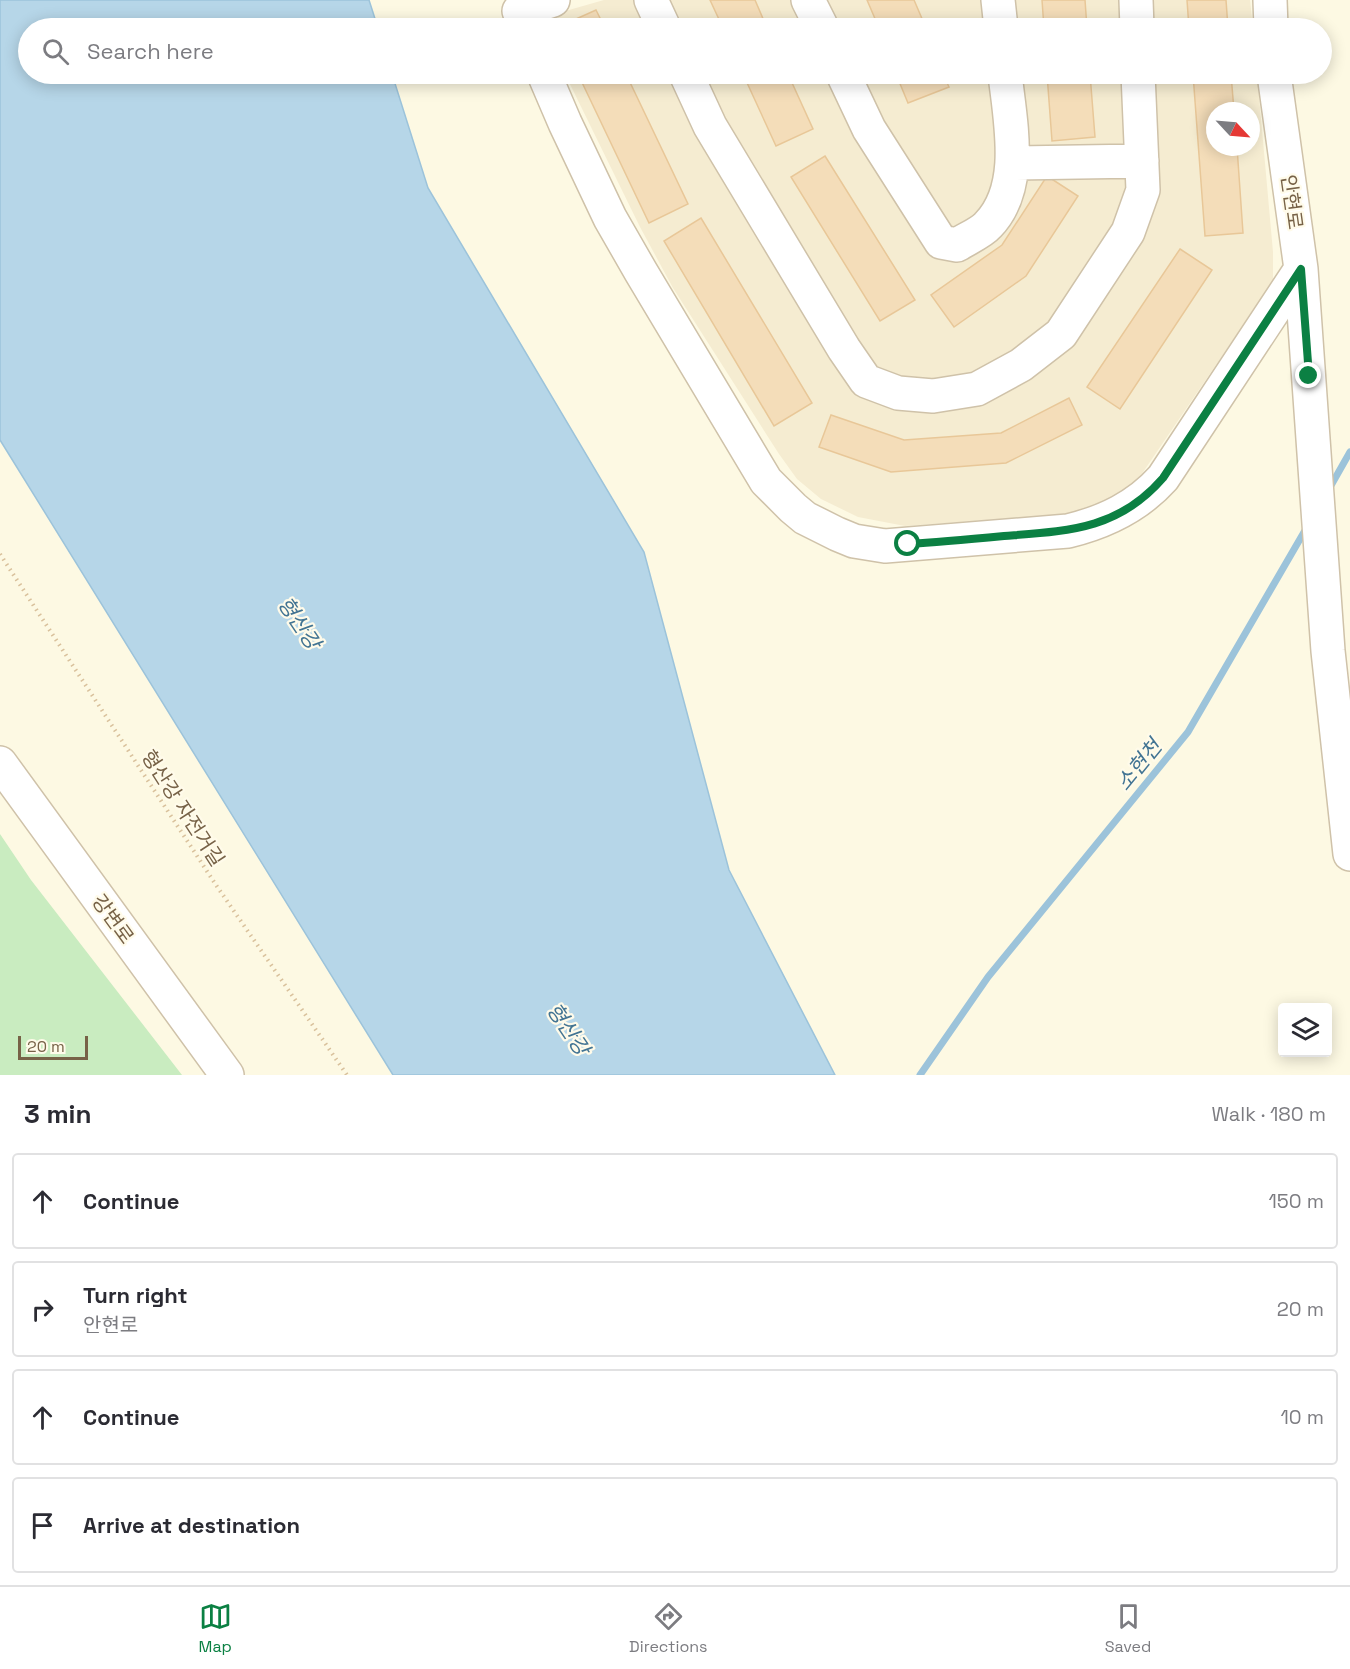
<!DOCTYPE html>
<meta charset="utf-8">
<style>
:root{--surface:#fff;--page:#f7f7f7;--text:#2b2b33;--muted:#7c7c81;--line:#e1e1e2;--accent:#0b8043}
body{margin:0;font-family:"Space Grotesk","Noto Sans KR",sans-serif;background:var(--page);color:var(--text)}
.controls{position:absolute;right:18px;bottom:18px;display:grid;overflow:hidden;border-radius:6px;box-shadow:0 3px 15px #0003}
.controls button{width:54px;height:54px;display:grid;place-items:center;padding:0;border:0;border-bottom:2px solid var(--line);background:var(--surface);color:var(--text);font:30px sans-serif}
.compass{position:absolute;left:1206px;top:102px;width:54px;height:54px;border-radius:50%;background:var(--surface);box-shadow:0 3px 15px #0003;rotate:116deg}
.scale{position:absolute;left:18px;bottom:15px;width:70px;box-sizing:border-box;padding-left:6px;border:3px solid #776247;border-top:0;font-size:16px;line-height:21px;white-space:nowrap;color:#776247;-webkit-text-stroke:4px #fffbea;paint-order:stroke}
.stop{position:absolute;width:18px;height:18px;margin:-14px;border:4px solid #0b8043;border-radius:50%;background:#fff}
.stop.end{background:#0b8043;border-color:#fff;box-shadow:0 2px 6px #0008}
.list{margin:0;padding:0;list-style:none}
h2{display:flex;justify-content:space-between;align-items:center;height:78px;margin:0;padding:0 24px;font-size:26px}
h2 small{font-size:20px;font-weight:400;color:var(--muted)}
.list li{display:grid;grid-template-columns:39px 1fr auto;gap:18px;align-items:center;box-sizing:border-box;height:96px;margin:0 12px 12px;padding:0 12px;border:2px solid var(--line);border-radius:6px}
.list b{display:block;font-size:22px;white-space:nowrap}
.list p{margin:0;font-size:20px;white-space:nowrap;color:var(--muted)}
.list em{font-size:20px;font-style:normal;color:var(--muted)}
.icon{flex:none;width:33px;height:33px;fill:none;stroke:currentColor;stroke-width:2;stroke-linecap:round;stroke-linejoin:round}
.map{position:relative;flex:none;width:1350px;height:1075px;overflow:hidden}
.search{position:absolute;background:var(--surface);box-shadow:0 3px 15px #0003;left:18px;right:18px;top:18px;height:66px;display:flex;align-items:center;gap:15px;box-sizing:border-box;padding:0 21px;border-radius:33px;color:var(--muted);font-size:22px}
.sheet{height:510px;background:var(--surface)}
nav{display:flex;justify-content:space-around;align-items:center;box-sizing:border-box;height:84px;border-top:2px solid var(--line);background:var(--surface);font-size:16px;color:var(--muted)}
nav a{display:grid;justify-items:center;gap:3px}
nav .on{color:var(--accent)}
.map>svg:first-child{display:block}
.residential{fill:#f5ecd1;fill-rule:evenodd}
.green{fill:#c9ecc0}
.water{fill:#b6d6e8;stroke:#9cc3da;stroke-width:1.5}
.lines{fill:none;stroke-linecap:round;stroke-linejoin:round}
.stream{stroke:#9cc3da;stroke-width:7}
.building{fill:#f4ddb9;stroke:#e8c798;stroke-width:1.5}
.minor-casing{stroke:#cfc2a9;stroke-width:36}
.path{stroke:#d9c19c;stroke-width:4;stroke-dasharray:1.5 4.5;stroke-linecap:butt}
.minor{stroke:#fff;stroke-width:33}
.route{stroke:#0b8043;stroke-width:8}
.labels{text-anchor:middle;stroke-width:4.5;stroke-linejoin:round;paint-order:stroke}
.street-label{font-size:20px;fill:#776247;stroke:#fffbea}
.water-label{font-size:21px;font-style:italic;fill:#427493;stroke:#fffbea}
</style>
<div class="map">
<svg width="1350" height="1075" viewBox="0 0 1350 1075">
<rect width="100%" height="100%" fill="#fdf9e3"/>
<path class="residential" d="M604,0H1250L1253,28H549L562,12Z
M565,74H1257L1273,252V281L1139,478L1103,505L1071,514L905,526L858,517L821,499L797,479L779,454L673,288L640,227ZM1215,111H1251V147H1215Z"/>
<path class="green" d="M0,834L31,880L182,1075H0Z"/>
<path class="water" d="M0,0H369L378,28H28V74H392L428,188L644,552L729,870L835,1075H393L0,440Z"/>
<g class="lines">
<path class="stream" d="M1329,489L1350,452
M920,1075L988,977L1188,732L1307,527"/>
</g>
<path class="building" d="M710,0H755L767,28H723Z
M867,0H914L926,28H879Z
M1042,0H1085L1087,28H1044Z
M1187,0H1226L1228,28H1189Z
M596,10L605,28H556Z
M578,74H626L688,204L649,223Z
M743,74H788L813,129L776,146Z
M896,74H943L949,87L908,103Z
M1047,74H1090L1095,137L1052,141Z
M1193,74H1231L1234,111H1215V147H1237L1243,233L1205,236Z
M825,156L915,300L880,321L791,177Z
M1047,176L1078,196L1026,276L954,327L931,295L1002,245Z
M701,218L812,403L774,426L664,241Z
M1180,249L1212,270L1120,409L1087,387Z
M1069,398L1082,425L1006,463L891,472L819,447L831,415L904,440L1001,433Z"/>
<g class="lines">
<defs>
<path id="minor" d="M651,0L664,28
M808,0L822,28
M998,0L1001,28
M1136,0L1137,28
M1270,0L1271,28
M526,28L519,11L553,0
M544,74L565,123L610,218L641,272L766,481L793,508L805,518L837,534L854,541L885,546L1068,531C1105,522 1137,507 1163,478L1301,269
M686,74L710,126L844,349L866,381L898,393L933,396L977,389L1021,365L1061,334L1128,232L1143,190L1138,74
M843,74L869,129L941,242L957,245C966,239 981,233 988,225C1025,187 1010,121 1005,74
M1274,74L1301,269L1328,651L1350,854
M1013,163L1142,161
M0,763L227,1075"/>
</defs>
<use href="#minor" class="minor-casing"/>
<path class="path" d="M0,554L216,885L347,1075"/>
<use href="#minor" class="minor"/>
</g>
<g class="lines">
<path class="route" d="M908,544C940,542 972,539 1004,536C1068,531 1118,530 1163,478L1301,269L1309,376"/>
</g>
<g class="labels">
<g class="street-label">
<text transform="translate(1292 202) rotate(82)" y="7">안현로</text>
<text transform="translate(183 808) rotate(57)" y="7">형산강 자전거길</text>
<text transform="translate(113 919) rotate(54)" y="7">강변로</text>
</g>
<g class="water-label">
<text transform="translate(299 623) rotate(56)" y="7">형산강</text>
<text transform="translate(1139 765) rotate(-51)" y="7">소현천</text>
<text transform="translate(568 1029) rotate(56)" y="7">형산강</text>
</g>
</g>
</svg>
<div class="controls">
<button><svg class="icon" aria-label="layers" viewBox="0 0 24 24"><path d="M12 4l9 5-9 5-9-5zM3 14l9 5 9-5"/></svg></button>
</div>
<svg class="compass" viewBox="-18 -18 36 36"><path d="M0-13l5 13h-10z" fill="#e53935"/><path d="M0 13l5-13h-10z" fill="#7c7c81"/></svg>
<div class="scale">20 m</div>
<div class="stop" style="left:908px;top:544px"></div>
<div class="stop end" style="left:1309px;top:376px"></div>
<div class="search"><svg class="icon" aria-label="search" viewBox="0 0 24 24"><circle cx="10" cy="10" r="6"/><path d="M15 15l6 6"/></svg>Search here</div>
</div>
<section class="sheet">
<h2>3 min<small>Walk · 180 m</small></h2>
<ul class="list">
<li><svg class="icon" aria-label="ahead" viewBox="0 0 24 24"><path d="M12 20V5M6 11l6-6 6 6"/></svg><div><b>Continue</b></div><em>150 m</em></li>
<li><svg class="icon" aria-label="right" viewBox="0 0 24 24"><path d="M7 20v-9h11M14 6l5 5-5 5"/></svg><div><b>Turn right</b><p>안현로</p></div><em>20 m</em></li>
<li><svg class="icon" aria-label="ahead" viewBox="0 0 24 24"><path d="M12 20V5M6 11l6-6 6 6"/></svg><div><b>Continue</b></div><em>10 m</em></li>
<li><svg class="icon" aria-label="arrive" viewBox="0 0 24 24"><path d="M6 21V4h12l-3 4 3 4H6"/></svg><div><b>Arrive at destination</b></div></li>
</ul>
</section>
<nav>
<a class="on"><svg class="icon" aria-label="map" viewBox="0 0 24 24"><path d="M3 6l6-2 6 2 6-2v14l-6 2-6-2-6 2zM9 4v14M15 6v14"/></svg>Map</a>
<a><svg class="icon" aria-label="directions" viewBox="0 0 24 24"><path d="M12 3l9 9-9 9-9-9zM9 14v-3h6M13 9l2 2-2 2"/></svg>Directions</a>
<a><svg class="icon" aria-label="saved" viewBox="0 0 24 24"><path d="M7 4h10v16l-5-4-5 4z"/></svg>Saved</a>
</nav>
